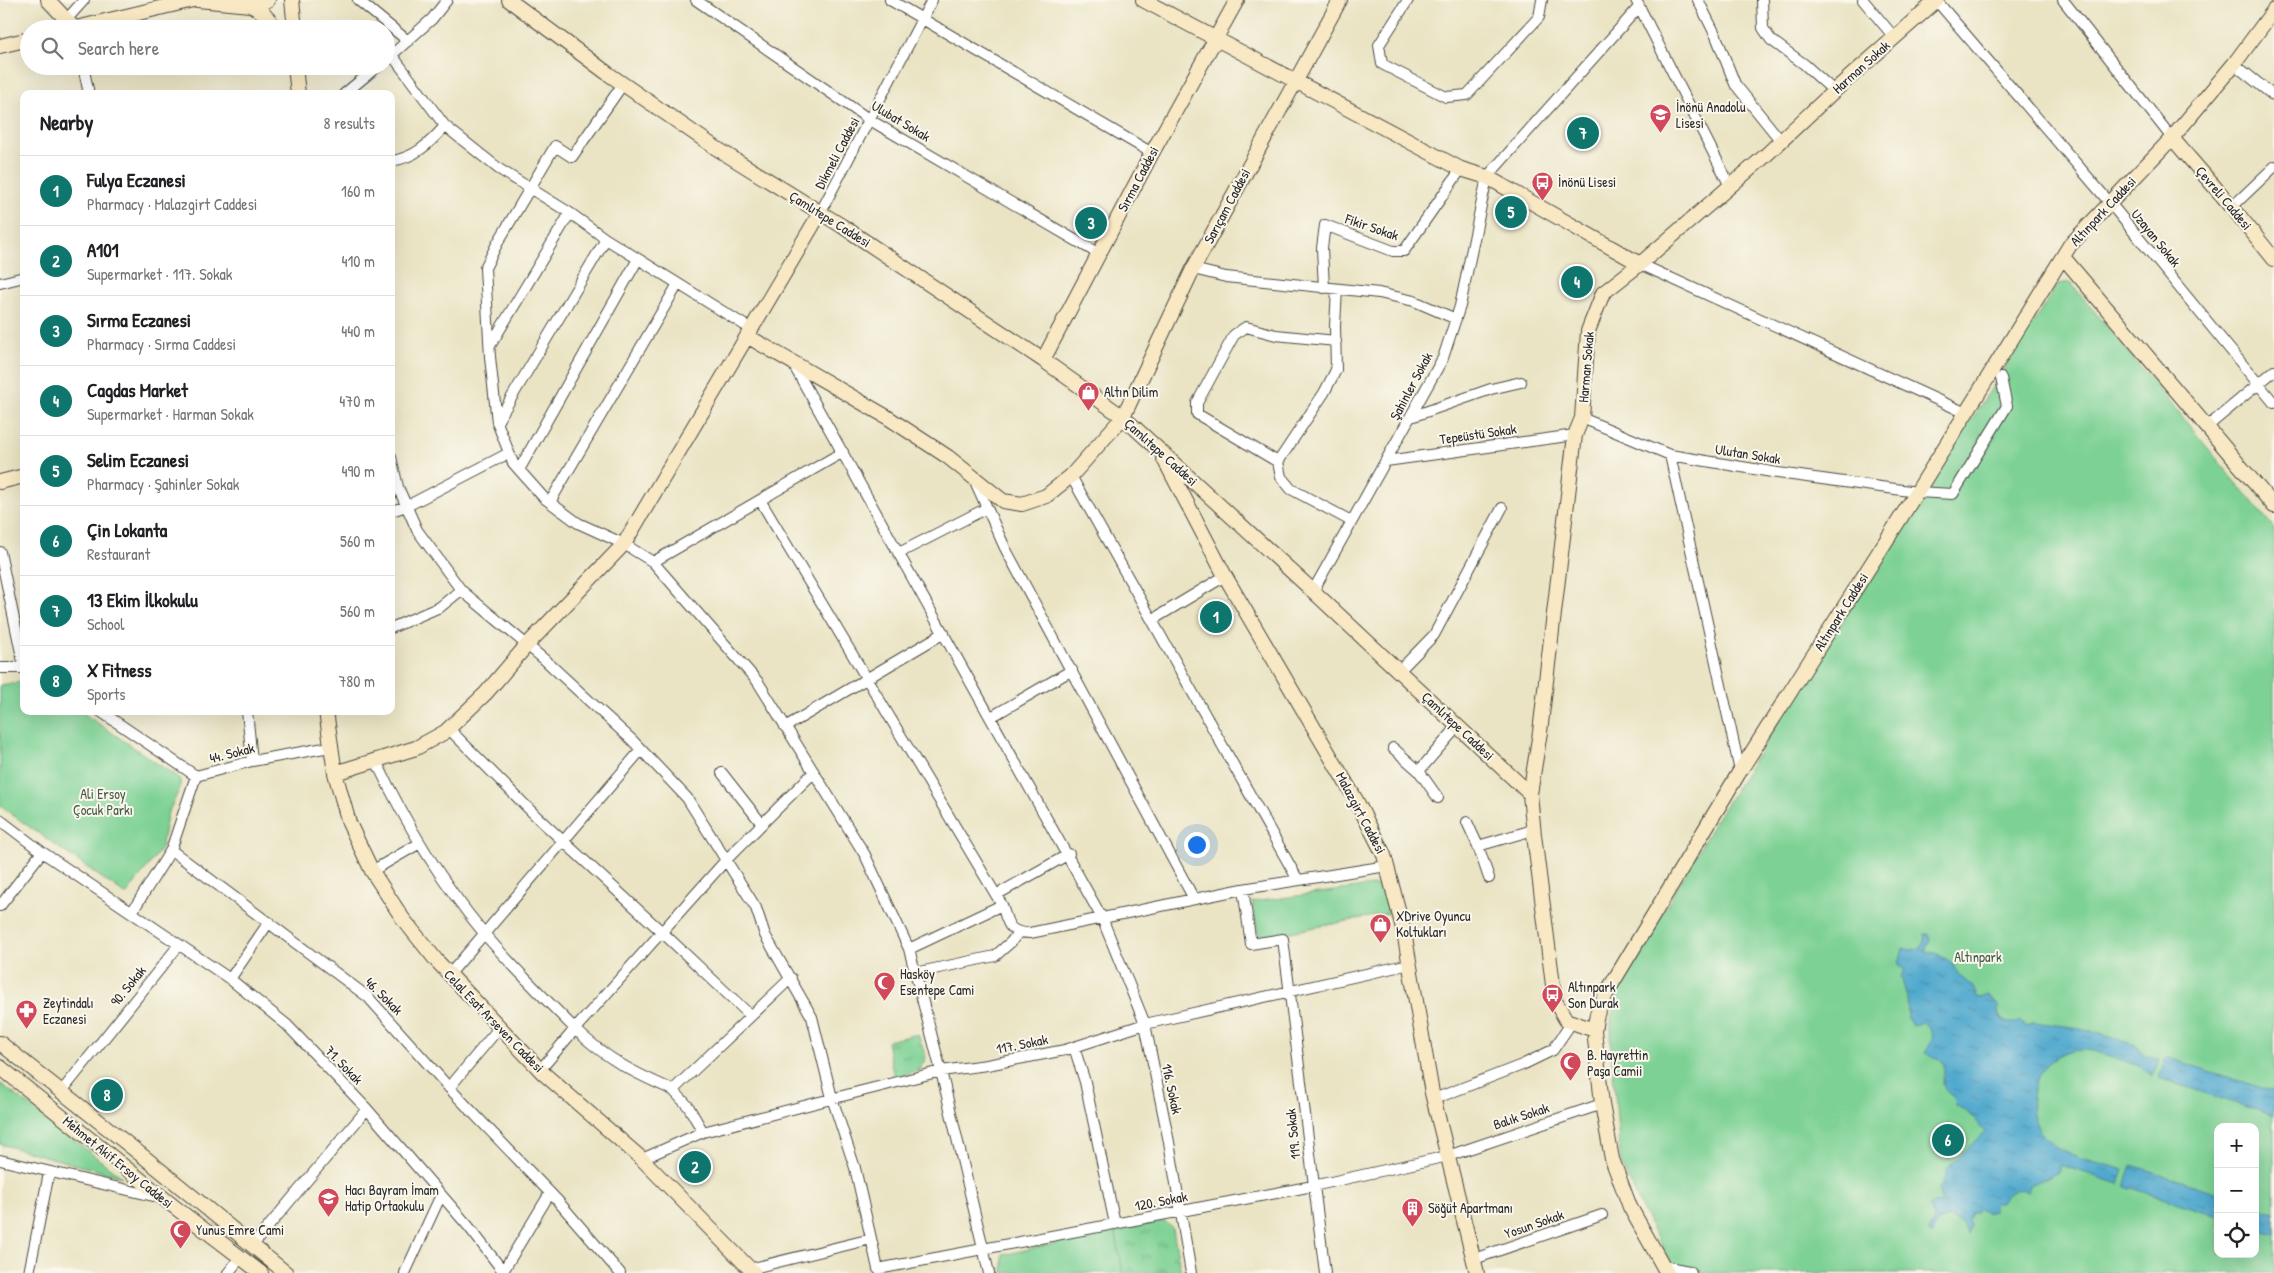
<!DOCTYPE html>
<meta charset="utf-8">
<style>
:root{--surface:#fff;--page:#f6f6f6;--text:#202124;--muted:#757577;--line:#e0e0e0;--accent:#0f766e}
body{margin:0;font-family:"Patrick Hand",sans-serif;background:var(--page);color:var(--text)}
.controls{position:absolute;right:15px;bottom:15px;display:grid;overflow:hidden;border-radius:10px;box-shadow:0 5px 20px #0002}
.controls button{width:45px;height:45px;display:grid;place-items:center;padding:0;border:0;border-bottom:1px solid var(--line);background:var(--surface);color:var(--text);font:25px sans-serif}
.you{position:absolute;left:1196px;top:844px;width:18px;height:18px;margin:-12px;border:4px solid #fff;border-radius:50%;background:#1a73e8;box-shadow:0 0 0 8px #1a73e833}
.badge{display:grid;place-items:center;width:32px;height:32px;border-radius:50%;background:var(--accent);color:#fff;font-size:16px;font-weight:700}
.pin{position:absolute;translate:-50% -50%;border:2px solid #fff;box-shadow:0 1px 5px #0006}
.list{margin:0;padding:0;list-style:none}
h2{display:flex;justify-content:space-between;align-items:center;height:65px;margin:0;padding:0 20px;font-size:21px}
h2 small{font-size:16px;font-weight:400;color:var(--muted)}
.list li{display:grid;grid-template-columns:32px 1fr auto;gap:15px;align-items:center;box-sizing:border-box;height:70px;padding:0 20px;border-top:1px solid var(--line)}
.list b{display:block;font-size:19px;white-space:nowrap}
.list p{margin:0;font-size:16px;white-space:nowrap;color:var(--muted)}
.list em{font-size:16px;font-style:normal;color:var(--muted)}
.icon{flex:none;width:28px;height:28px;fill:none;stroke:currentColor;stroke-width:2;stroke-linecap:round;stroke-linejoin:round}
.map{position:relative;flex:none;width:2274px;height:1273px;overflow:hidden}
.search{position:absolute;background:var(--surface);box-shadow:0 5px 20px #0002;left:20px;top:20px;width:375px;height:55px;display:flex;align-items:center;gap:12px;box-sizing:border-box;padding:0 18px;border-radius:28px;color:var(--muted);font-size:19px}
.panel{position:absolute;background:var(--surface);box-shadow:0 5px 20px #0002;left:20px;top:90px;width:375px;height:625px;border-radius:10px}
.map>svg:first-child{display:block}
.grass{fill:url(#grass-tufts);stroke:#547e60}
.green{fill:#7dd194;stroke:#547e60;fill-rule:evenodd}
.water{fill:url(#water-ripples);stroke:#3e6a7c}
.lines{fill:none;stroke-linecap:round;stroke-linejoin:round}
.street-casing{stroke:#484742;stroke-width:12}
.secondary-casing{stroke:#484742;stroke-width:16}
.street{stroke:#fff;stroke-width:10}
.secondary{stroke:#f8e8c3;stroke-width:14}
.labels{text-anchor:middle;stroke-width:4;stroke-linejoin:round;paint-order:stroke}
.street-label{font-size:14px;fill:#2b2b2b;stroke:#fbf7ec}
.poi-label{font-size:14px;fill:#2b2b2b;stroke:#fbf7ec;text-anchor:start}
.park-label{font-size:14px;fill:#445d4a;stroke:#fbf7ec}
</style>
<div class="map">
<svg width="2274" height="1273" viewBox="0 0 2274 1273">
<defs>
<pattern id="grass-tufts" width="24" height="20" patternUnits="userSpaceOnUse" patternTransform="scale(1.25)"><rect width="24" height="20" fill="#7dd194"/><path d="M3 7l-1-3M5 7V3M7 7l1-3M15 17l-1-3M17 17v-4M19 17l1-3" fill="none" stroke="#67aa79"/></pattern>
<pattern id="water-ripples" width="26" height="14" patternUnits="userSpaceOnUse" patternTransform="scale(1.25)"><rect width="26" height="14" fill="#50a9ce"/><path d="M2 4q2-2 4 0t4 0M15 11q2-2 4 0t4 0" fill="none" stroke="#438aa7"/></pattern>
</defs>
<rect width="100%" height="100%" fill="#fbf7ec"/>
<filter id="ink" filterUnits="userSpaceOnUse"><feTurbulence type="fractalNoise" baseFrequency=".02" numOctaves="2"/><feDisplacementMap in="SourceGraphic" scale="10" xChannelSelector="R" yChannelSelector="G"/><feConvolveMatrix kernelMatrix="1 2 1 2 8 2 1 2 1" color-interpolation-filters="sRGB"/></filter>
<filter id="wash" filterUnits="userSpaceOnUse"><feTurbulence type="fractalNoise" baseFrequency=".0096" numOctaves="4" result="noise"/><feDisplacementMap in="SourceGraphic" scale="20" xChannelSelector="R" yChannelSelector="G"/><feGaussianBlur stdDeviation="1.12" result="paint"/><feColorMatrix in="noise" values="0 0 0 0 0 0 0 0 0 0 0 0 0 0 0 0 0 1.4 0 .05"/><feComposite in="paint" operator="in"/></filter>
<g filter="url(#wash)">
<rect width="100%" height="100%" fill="#eae4c4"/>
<path class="grass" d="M918,1034L926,1058L919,1070L894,1079L887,1041Z
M1165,1221L1173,1229L1181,1273H1123L1115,1230Z"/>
<path class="green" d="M2070,282L2274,528V1273H1677L1648,1222L1621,1163L1611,1051V1018L1617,993L1716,820L2058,284ZM2218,1127H2255V1254H2218Z
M21,682L24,683V711H80L180,779V788L167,815L161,849L126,895L0,806V685Z
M1379,885L1390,913L1259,938L1252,902Z
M0,1084H1L122,1177L0,1144Z
M1115,1230L1123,1273H1003V1255Z"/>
<path class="water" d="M1925,934H1929L1930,941L1926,947L1928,952L1936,953L1951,962L1962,978L1975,989L1977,997L1981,998L1987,995L1998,1005C1996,1020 2008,1027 2021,1021L2025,1026L2031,1025L2033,1022L2081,1028L2138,1046L2144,1055L2159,1059L2153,1076C2143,1066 2130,1063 2116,1058C2106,1055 2094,1050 2083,1050C2031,1051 2013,1118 2055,1146C2071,1157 2105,1164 2124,1170L2119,1184L2061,1165L2059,1172L2028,1186L2029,1191C2017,1187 2007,1191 2001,1203H1994L1992,1211L1986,1213L1978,1208L1976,1212H1971L1968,1220L1970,1224L1968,1235L1961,1222L1949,1217L1937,1222L1932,1234L1928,1233L1934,1218L1929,1205L1931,1203L1941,1202L1939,1190L1945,1179L1947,1169L1985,1131L1965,1110L1956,1105C1955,1093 1949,1097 1945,1089C1939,1079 1947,1071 1943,1062L1925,1053L1933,1037L1929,1027L1923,1022L1912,1026L1908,1019L1907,998L1901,976L1905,970L1899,966V963L1903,948C1915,953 1925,948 1925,934Z
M2166,1057L2274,1092V1116L2159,1078Z
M2132,1165L2218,1193V1216L2125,1186Z
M2255,1206L2274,1212V1235L2255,1229Z"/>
</g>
<g filter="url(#ink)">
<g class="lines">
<defs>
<path id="street" d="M358,0L408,41
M696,0L870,120L1099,254
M890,0L1152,153
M1408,0L1379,45L1382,64L1446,97L1467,95L1539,17L1542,0
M1636,0L1730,186
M1698,0L1716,36L1735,84L1781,141
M1762,0L1763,28L1771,40L1804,64L1834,91
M1863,0L1894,37
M1936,0L2110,203L2274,403
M2063,0L2172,138
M67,19L84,0
M392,55L445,126L499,169L570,213
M386,60L432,19L447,0
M2234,64L2274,96
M83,66L89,94
M623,84L572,157L555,146L497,244L485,268L490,357L497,422L513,463L544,498L578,523L624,544L653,562L758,682L865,855L909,949L941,1071L989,1273
M344,94L378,66
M391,161C415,158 430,143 445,126
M2232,207L2274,167
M820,213L932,0
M606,239L751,329
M1640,264L1966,413
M1193,269L1226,277L1379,293L1414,301L1456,319
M0,283L24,277
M1324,288L1322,248L1325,225L1393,251H1404L1461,169
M1337,289L1335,326L1336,370L1324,393L1278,462L1281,477L1291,489L1351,521
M490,346L570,213L606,239L497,422
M793,364L1102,918L1145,1024L1169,1142L1191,1273
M1411,417L1491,389L1521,382
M1582,418L1670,455L1778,473L1917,492L1953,494L2007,406L2001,378
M2208,426L2274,371
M1670,455L1740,771
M391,457L398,487L417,530L461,590L545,660L585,697L632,740L687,798L756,908L765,935L812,1017L832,1098L855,1168L878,1269L1313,1186L1448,1156L1602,1104
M1386,461L1575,435
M1278,462L1197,414V403L1234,335L1246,327L1276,335L1336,341
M519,470L638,259
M1071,476L1298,880
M974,479L1005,548L1194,899
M760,500L1002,905C1008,924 1008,933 1030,933L1243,889L1387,866
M550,502L678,284
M391,511L407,506L509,453
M0,552L24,667
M899,553L987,508
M653,562L843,452
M1313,591L1443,358L1460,306L1487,177L1639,7
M1152,620L1225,576
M391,628L440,607L461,590
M0,668H24
M1399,671L1434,635L1502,508
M100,711L196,776L252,761L330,747
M247,711L252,761
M991,717L1072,670
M785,727L944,633
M449,729L538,818L662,932L751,1016
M1393,748L1419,771L1438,798
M376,761C405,822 440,880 483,932C511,966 544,997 575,1029L726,860L814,772
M1419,771L1458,726
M722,773L762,824
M0,820L42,852L230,979L287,1025L367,1109L469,1227L503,1271
M1467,822L1478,846
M171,850L368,997L453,1092L557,1200L620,1273
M372,871L420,843
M1489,878L1478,846L1533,830
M1243,889L1251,944L1283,939L1325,1273
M996,895L1069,854
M0,906L42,852
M132,912L171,850L196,776
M909,949L1002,905
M915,973L995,956L1011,942L1018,933
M449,975L641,750
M230,979L269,922
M1074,1047L1085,1082L1115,1224
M540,1070L575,1029C608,1060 632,1072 673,1090L791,978
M449,1088L499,1028
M673,1090L688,1106L703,1132
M62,1091L179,945
M1434,1099L1522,1065L1553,1050L1572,1022
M642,1159L703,1132L858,1092L941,1071L987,1065L1065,1050L1145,1024L1410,964
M0,1160L162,1198
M252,1246L367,1109
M1474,1259L1602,1215
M1663,1266L1689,1271L1691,1273
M749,1269L871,1239
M29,1273L49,1173
M228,1273L241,1257
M405,1273L441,1195
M502,1273L550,1193"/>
<path id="secondary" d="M48,0L74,28
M198,0L250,5L268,0
M292,0L295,29
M509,0L607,73L716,148L842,226L1043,360L1123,417L1313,591L1530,794L1534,835L1555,1001L1566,1020L1594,1030
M1143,0L1461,169L1487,177L1640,264
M248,3L262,12L277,29
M72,29L193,0
M0,46L29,39
M295,66L298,94
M2172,138L2232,207L2274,259
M2063,257L2274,506
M747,336L887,417L948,457L1003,501L1022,504L1046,496L1071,476L1123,417L1193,269L1340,0
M1043,360L1152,153L1237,0
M1164,459L1225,576L1356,800L1384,855L1404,932L1432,1093L1477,1273
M0,482L24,476
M326,711L335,773L349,823L372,871L403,919L436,960L543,1073L642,1159L754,1273
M335,773L416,748L445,732L486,693L527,645L624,544L820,213
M1530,794L1540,732L1575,435L1582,418L1588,331L1603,293L1640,264L1765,156L1834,91L1937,0
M0,1043L144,1157L286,1273
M0,1067L172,1205L261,1273
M1667,1273L1630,1207L1612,1159L1602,1104L1594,1030L1597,1014L1607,992L1740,771L1917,492L2070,245L2172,138L2234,64L2274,10"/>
</defs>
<use href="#street" class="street-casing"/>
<use href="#secondary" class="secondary-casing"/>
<use href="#street" class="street"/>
<use href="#secondary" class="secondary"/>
</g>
</g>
<defs>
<symbol id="school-pin" viewBox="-11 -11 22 30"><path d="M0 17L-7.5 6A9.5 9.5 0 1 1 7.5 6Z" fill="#d1495b" stroke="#fbf7ec"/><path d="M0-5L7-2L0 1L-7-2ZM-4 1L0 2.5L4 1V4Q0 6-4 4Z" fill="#fff"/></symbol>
<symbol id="bus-pin" viewBox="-11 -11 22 30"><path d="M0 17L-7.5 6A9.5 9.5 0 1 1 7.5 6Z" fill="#d1495b" stroke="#fbf7ec"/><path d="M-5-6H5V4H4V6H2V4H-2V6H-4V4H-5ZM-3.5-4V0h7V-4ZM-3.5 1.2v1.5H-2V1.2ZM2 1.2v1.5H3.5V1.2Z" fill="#fff"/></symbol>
<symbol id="shop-pin" viewBox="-11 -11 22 30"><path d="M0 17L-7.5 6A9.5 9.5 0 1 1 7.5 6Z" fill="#d1495b" stroke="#fbf7ec"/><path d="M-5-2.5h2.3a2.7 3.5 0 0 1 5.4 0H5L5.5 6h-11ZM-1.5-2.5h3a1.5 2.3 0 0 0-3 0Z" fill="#fff"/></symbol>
<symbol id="mosque-pin" viewBox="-11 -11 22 30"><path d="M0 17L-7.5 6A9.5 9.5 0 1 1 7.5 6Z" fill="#d1495b" stroke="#fbf7ec"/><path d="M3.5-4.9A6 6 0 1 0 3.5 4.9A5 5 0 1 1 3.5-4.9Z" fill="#fff"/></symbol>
<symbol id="pharmacy-pin" viewBox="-11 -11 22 30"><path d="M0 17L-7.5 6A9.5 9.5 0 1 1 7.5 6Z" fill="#d1495b" stroke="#fbf7ec"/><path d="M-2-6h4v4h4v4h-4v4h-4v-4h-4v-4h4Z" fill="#fff"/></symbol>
<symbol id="building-pin" viewBox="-11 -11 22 30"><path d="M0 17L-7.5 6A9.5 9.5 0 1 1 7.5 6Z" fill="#d1495b" stroke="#fbf7ec"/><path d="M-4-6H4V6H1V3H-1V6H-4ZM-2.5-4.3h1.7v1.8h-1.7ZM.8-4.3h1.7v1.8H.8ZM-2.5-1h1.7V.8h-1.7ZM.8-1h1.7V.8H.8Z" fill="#fff"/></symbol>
</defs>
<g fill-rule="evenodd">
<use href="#school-pin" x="1648" y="102" width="25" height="34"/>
<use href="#bus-pin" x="1530" y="170" width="25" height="34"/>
<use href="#shop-pin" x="1076" y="380" width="25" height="34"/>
<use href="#shop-pin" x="1368" y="912" width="25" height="34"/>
<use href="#mosque-pin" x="872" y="970" width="25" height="34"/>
<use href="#bus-pin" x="1540" y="982" width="25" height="34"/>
<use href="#pharmacy-pin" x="14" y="998" width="25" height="34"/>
<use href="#mosque-pin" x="1558" y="1050" width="25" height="34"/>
<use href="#school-pin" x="316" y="1186" width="25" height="34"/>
<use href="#building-pin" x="1400" y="1196" width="25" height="34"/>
<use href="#mosque-pin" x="168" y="1218" width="25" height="34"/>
</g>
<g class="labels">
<g class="street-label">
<text transform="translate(1861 67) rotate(-42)" y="5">Harman Sokak</text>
<text transform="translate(901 121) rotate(31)" y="5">Ulubat Sokak</text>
<text transform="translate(837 153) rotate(-62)" y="5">Dikmeli Caddesi</text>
<text transform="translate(1138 179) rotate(-62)" y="5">Sırma Caddesi</text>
<text transform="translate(2224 198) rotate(50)" y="5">Çevreli Caddesi</text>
<text transform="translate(1227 206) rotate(-62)" y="5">Sarıçam Caddesi</text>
<text transform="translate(2103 211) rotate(-47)" y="5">Altınpark Caddesi</text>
<text transform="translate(830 219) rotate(32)" y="5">Çamlıtepe Caddesi</text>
<text transform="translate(1372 227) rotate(19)" y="5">Fikir Sokak</text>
<text transform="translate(2156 238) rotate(51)" y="5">Uzayan Sokak</text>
<text transform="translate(1586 367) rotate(-85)" y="5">Harman Sokak</text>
<text transform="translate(1411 386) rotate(-62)" y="5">Şahinler Sokak</text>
<text transform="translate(1478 434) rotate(-8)" y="5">Tepeüstü Sokak</text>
<text transform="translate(1161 452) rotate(42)" y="5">Çamlıtepe Caddesi</text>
<text transform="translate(1748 454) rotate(9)" y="5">Ulutan Sokak</text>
<text transform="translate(1841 612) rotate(-58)" y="5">Altınpark Caddesi</text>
<text transform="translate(1458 726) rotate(43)" y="5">Çamlıtepe Caddesi</text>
<text transform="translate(232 753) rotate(-14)" y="5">44. Sokak</text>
<text transform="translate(1361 813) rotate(62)" y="5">Malazgirt Caddesi</text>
<text transform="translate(128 986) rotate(-51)" y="5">90. Sokak</text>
<text transform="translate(384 996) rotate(45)" y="5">46. Sokak</text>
<text transform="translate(494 1021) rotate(46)" y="5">Celal Esat Arseven Caddesi</text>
<text transform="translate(1022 1044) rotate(-11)" y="5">117. Sokak</text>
<text transform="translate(344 1065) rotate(46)" y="5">71. Sokak</text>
<text transform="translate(1172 1089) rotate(78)" y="5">116. Sokak</text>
<text transform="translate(1521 1116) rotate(-18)" y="5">Balık Sokak</text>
<text transform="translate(1293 1134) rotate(-96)" y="5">119. Sokak</text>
<text transform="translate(118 1162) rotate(39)" y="5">Mehmet Akif Ersoy Caddesi</text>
<text transform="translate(1161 1201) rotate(-11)" y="5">120. Sokak</text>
<text transform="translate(1534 1224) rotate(-19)" y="5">Yosun Sokak</text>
</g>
<g class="poi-label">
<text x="1676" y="112">İnönü Anadolu<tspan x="1676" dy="16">Lisesi</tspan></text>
<text x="1558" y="187">İnönü Lisesi</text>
<text x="1104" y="397">Altın Dilim</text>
<text x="1396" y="921">XDrive Oyuncu<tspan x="1396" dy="16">Koltukları</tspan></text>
<text x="900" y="979">Hasköy<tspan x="900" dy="16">Esentepe Cami</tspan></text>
<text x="1568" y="992">Altınpark<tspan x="1568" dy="16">Son Durak</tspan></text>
<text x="43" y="1008">Zeytindalı<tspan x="43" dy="16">Eczanesi</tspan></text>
<text x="1587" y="1060">B. Hayrettin<tspan x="1587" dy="16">Paşa Camii</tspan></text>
<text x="345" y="1195">Hacı Bayram İmam<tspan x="345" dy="16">Hatip Ortaokulu</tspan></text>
<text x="1428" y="1213">Söğüt Apartmanı</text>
<text x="196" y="1235">Yunus Emre Cami</text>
</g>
<g class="park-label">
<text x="103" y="799">Ali Ersoy<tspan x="103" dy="16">Çocuk Parkı</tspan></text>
<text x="1978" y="962">Altınpark</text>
</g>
</g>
</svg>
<div class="controls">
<button>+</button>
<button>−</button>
<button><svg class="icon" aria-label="locate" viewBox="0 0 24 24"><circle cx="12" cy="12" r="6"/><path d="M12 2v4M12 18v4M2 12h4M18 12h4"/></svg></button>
</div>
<div class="you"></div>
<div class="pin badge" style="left:1216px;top:617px">1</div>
<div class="pin badge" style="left:695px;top:1167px">2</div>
<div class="pin badge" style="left:1091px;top:223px">3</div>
<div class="pin badge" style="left:1577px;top:282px">4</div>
<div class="pin badge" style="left:1511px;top:212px">5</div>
<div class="pin badge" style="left:1948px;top:1140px">6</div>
<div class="pin badge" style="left:1583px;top:133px">7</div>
<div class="pin badge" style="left:107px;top:1095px">8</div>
<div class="search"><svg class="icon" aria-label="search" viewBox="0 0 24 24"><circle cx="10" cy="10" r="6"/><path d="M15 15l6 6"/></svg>Search here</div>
<section class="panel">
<h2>Nearby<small>8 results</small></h2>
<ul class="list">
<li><span class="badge">1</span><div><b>Fulya Eczanesi</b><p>Pharmacy · Malazgirt Caddesi</p></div><em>160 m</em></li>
<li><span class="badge">2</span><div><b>A101</b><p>Supermarket · 117. Sokak</p></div><em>410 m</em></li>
<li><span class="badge">3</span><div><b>Sırma Eczanesi</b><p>Pharmacy · Sırma Caddesi</p></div><em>440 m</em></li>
<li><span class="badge">4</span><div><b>Cagdas Market</b><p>Supermarket · Harman Sokak</p></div><em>470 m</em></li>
<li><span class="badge">5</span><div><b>Selim Eczanesi</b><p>Pharmacy · Şahinler Sokak</p></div><em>490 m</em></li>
<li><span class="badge">6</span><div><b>Çin Lokanta</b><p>Restaurant</p></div><em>560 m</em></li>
<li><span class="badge">7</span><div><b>13 Ekim İlkokulu</b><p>School</p></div><em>560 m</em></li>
<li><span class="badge">8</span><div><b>X Fitness</b><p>Sports</p></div><em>780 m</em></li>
</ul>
</section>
</div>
